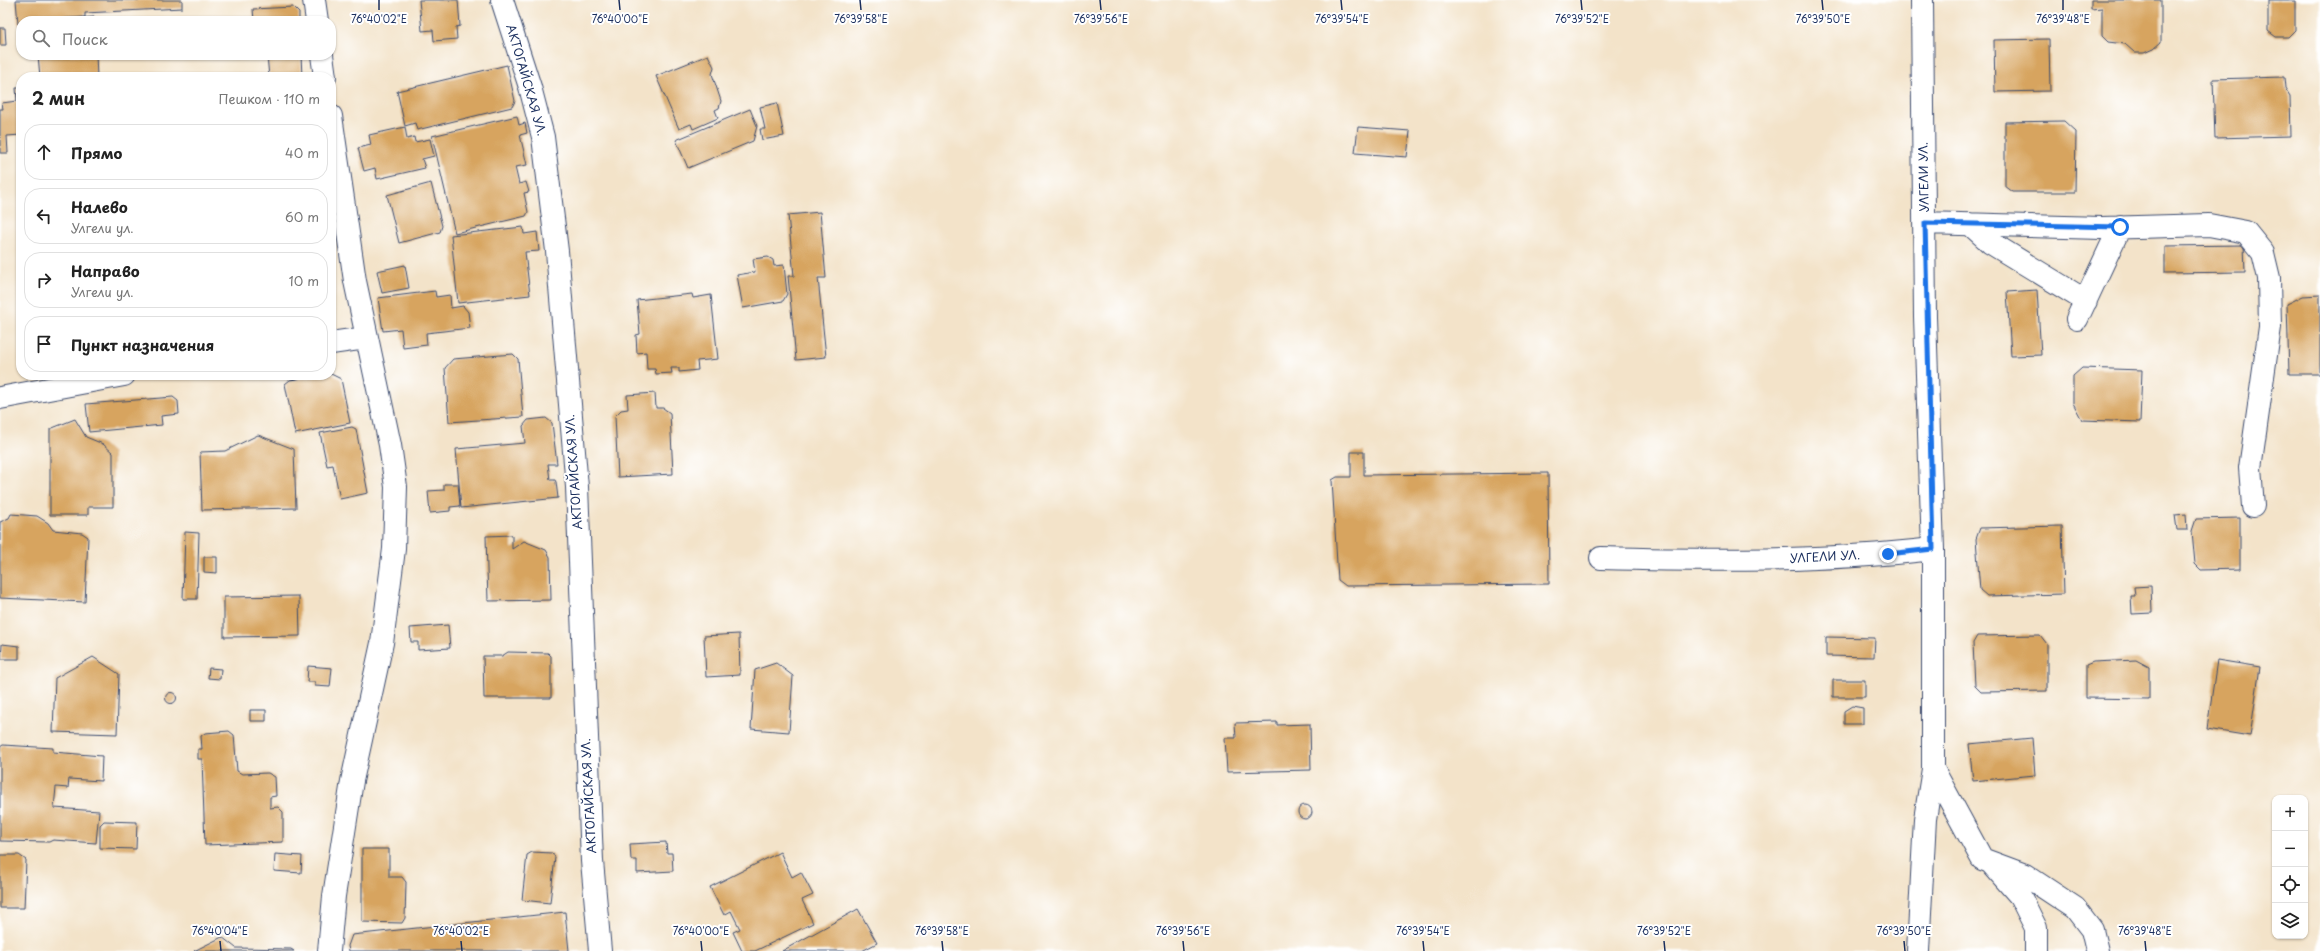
<!DOCTYPE html>
<html lang="ru">
<meta charset="utf-8">
<style>
:root{--surface:#fff;--page:#f6f6f6;--text:#222;--muted:#767676;--line:#e0e0e0}
body{margin:0;font-family:"Playpen Sans",sans-serif;background:var(--page);color:var(--text)}
.controls{position:absolute;right:12px;bottom:12px;display:grid;overflow:hidden;border-radius:8px;box-shadow:0 1px 3px #0004}
.controls button{width:36px;height:36px;display:grid;place-items:center;padding:0;border:0;border-bottom:1px solid var(--line);background:var(--surface);color:var(--text);font:20px sans-serif}
.stop{position:absolute;width:12px;height:12px;margin:-9px;border:3px solid #1a73e8;border-radius:50%;background:#fff}
.stop.end{background:#1a73e8;border-color:#fff;box-shadow:0 1px 4px #0008}
.list{margin:0;padding:0;list-style:none}
h2{display:flex;justify-content:space-between;align-items:center;height:52px;margin:0;padding:0 16px;font-size:17px}
h2 small{font-size:13px;font-weight:400;color:var(--muted)}
.list li{display:grid;grid-template-columns:26px 1fr auto;gap:12px;align-items:center;box-sizing:border-box;height:56px;margin:0 8px 8px;padding:0 8px;border:1px solid var(--line);border-radius:16px}
.list b{display:block;font-size:15px;white-space:nowrap}
.list p{margin:0;font-size:13px;white-space:nowrap;color:var(--muted)}
.list em{font-size:13px;font-style:normal;color:var(--muted)}
.icon{flex:none;width:22px;height:22px;fill:none;stroke:currentColor;stroke-width:2;stroke-linecap:round;stroke-linejoin:round}
.map{position:relative;flex:none;width:2320px;height:951px;overflow:hidden}
.search{position:absolute;background:var(--surface);box-shadow:0 1px 3px #0004;left:16px;top:16px;width:320px;height:44px;display:flex;align-items:center;gap:10px;box-sizing:border-box;padding:0 14px;border-radius:16px;color:var(--muted);font-size:15px}
.panel{position:absolute;background:var(--surface);box-shadow:0 1px 3px #0004;left:16px;top:72px;width:320px;height:308px;border-radius:16px}
.map>svg:first-child{display:block}
.building{fill:#d7a45f}
.lines{fill:none;stroke-linecap:round;stroke-linejoin:round}
.street-casing{stroke:#3b4a6e;stroke-width:24}
.street{stroke:#fff;stroke-width:22}
.route{stroke:#1a73e8;stroke-width:5}
.ticks{fill:none;stroke:#1b2f5e;stroke-width:1.5}
.labels{text-anchor:middle;stroke-width:4;stroke-linejoin:round;paint-order:stroke}
.street-label{font-size:12px;fill:#1b2f5e;stroke:#fff}
.ticks-label{font-size:10px;text-anchor:middle;fill:#1b2f5e;stroke:#fff;stroke-width:4;stroke-linejoin:round;paint-order:stroke}
</style>
<div class="map">
<svg width="2320" height="951" viewBox="0 0 2320 951">
<rect width="100%" height="100%" fill="#fff"/>
<filter id="ink" filterUnits="userSpaceOnUse"><feTurbulence type="fractalNoise" baseFrequency=".025" numOctaves="2"/><feDisplacementMap in="SourceGraphic" scale="8" xChannelSelector="R" yChannelSelector="G"/><feConvolveMatrix kernelMatrix="1 2 1 2 8 2 1 2 1" color-interpolation-filters="sRGB"/></filter>
<filter id="wash" filterUnits="userSpaceOnUse"><feTurbulence type="fractalNoise" baseFrequency=".012" numOctaves="4" result="noise"/><feDisplacementMap in="SourceGraphic" scale="16" xChannelSelector="R" yChannelSelector="G"/><feGaussianBlur stdDeviation="0.9" result="paint"/><feColorMatrix in="noise" values="0 0 0 0 0 0 0 0 0 0 0 0 0 0 0 0 0 1.4 0 .05"/><feComposite in="paint" operator="in"/></filter>
<g filter="url(#wash)">
<rect width="100%" height="100%" fill="#f3e3c9"/>
<g id="blocks">
<path class="building" d="M16,0H182V8L85,13V17L21,21V24H18Z
M419,0H458L460,26L456,27L457,39L434,41L433,30L422,31Z
M2091,0H2161V42L2153,49L2144,53H2135L2125,44L2108,42L2102,36V8L2091,9Z
M2268,0H2295V30L2288,37H2276L2268,31Z
M293,7L299,13V21H254L253,9Z
M94,17V21H58V20Z
M0,28H5L6,45H0Z
M2049,39L2050,91L1995,92L1994,40Z
M38,55H96L97,77H40Z
M267,55H301L302,77H269Z
M708,55L714,67L712,74L721,101L719,108L715,110L718,118L693,129L691,124L679,129L656,76Z
M507,65L515,101L512,107L417,130L415,123L405,126L397,91Z
M2284,77L2285,88L2290,96L2291,136L2215,138L2213,79Z
M16,88H21V135L7,136L8,153H0V109H3L2,103L17,101Z
M777,103L784,136L762,140L760,129H765L760,107Z
M750,109L757,126L753,141L688,168L676,140Z
M517,116L519,125L525,123L527,133L520,135L527,165L515,167L519,184L526,182L529,192L524,193L528,212L526,216L455,233L432,136Z
M2064,121L2076,132L2075,192H2013L2005,186V122Z
M405,127L407,139L414,137L415,142L430,139L434,156L422,159L425,168L377,179L375,168L364,171L358,148L371,145L369,135Z
M1358,127L1410,131L1407,157L1355,153Z
M431,183L442,226L440,232L399,243L387,195Z
M820,212L826,278H818L826,357L796,360L788,276H794L788,215Z
M523,227L524,234L537,232L539,251L525,252L530,295L458,303L451,235Z
M2244,245L2245,272L2165,273V246Z
M768,257L773,260L774,266L784,265L787,294L783,301L743,308L737,275L755,272L753,259Z
M405,265L409,288L382,293L377,271Z
M2037,290L2041,355L2011,356L2007,292Z
M435,291L436,297L450,295L451,308L463,306L468,312L470,328L426,333L427,345L403,348L401,329L383,331L378,298Z
M692,294L693,298L711,295L718,359L697,361L698,370L679,372V368H671L672,373L656,374L655,369H647L646,352L637,353L636,335L640,334L637,300Z
M2320,295V374H2289L2287,304L2303,296Z
M513,354L518,359L523,417L449,422L445,368L453,359Z
M2082,368L2142,370L2140,422L2082,420L2073,403V376Z
M331,374L341,379L350,423L295,434L285,384L290,380Z
M655,393L656,408H663L670,413L673,474L618,477L615,416L621,410L628,409L627,395Z
M173,397L178,401L179,414L161,416L162,425L89,432L86,404Z
M546,418L552,423L557,464H548L550,480H555L556,482L558,498L461,508L456,449L525,443L523,426L528,420Z
M75,419L86,437L103,444L113,453V507H88V515H50V429Z
M352,427L356,429L368,493L340,499L333,465L327,466L320,433Z
M258,435L294,449L296,508L202,510L200,452L225,451Z
M1351,452H1364V475L1548,473L1549,584L1346,586L1338,580L1332,480L1337,477H1351Z
M444,484H458L460,506L450,507V511L430,513L428,491L444,490Z
M11,514L37,516L48,523L53,530L82,533L88,537L85,602L0,598V522L9,518Z
M2186,514L2187,530H2177L2175,515Z
M2240,518V569L2201,570L2195,564L2192,531L2196,519Z
M2062,526L2064,594L1987,596L1980,590L1976,539L1980,528Z
M185,532L199,533L197,599H183Z
M512,535V549L524,541L546,550L550,557L551,600L488,601L486,536Z
M204,557H217V573L204,572Z
M2151,586L2152,613L2132,614L2131,596H2135L2134,587Z
M299,596L300,636L224,637V597Z
M448,625L450,648L418,650V642H411L410,628Z
M739,634L740,675L706,677L704,636Z
M2040,635L2047,644V691L1981,692L1975,686L1973,643L1977,636Z
M1826,637L1875,638L1874,657L1826,656Z
M2,644L19,646V659H1Z
M508,652L548,653L551,656V698H484L483,656H502Z
M93,657L119,674L117,734L53,732L55,678Z
M2136,660L2149,667V699L2086,698V665L2093,662Z
M2217,660L2260,667L2250,736L2207,729Z
M776,663L793,676L789,732L751,729L755,670Z
M308,666L332,668L330,687L315,686V682H307Z
M209,668L221,669L220,679L208,678Z
M1833,680H1865V697H1833Z
M165.5 698a5.5 5.5 0 1 1 11 0a5.5 5.5 0 1 1-11 0Z
M1852,706L1863,708V724H1844V711Z
M250,710H266V721H250Z
M1277,722V725L1310,724L1311,770L1227,772L1225,738H1236L1235,723Z
M229,731L234,735L237,771L242,774L268,773L275,777L276,796L270,797V808L278,807L283,812V842L205,845L202,759H198V749H202L201,736L205,733Z
M2032,738L2035,775L1973,781L1969,744Z
M3,745L53,748V752L102,756L101,781L69,779L68,788L56,787L54,808L99,811L96,843L53,840L49,842L0,841V747Z
M1298 812a7 7 0 1 1 14 0a7 7 0 1 1-14 0Z
M104,821L137,822L136,849L100,848V825Z
M666,842L667,853H672L673,871L637,873V860H631L630,844Z
M362,849H389V877H402L406,882L405,918L402,923L362,922Z
M532,852L552,853L555,857L550,903L522,900L527,855Z
M780,852L792,877L801,872L813,895L802,900L813,923L755,951H742L733,932L740,929L731,911L724,915L710,887Z
M275,854L302,856L301,873L274,871Z
M0,855H19L26,860L24,908H0Z
M858,909L877,943L862,951H782Z
M565,912L569,951H349L348,946L352,935Z
M222,937L236,948L291,949L294,951H194Z"/>
</g>
</g>
<g filter="url(#ink)">
<use href="#blocks" fill-opacity="0" stroke="#3b4a6e" stroke-width="1"/>
<g class="lines">
<defs>
<path id="street" d="M314,0L317,21
M502,0L530,87L543,137L557,251L577,487L592,861L600,951
M322,55L325,77
M1925,223L2102,228L2209,225L2246,232L2263,253L2269,278L2270,327L2250,468L2253,506
M1970,224L1991,243L2086,301
M2077,319L2120,227
M331,343L366,338
M0,398L124,375
M1601,558C1712,561 1821,562 1933,549
M1933,769L1982,859L2025,875L2075,908L2092,930L2097,951
M1992,864L2020,896L2036,928V951
M329,951L334,896L352,781L382,643L394,549L396,487L390,445L355,281L331,116
M1918,951L1925,819L1933,769V549L1925,317L1922,0"/>
</defs>
<use href="#street" class="street-casing"/>
<use href="#street" class="street"/>
</g>
</g>
<g class="lines" filter="url(#ink)">
<path class="route" d="M1888,554L1933,549L1925,223L2120,227"/>
</g>
<path class="ticks" d="M379,0V10M619,0L620,10M860,0L861,10M1100,0L1101,10M1341,0L1342,10M1581,0L1582,10M1822,0L1823,10M2063,0V10M220,941L221,951M461,941L462,951M701,941L702,951M942,941L943,951M1183,941L1184,951M1423,941L1424,951M1664,941L1665,951M1904,941L1905,951M2145,941L2146,951"/>
<g class="labels">
<g class="street-label">
<text transform="translate(526 80) rotate(74)" y="4">АКТОГАЙСКАЯ УЛ.</text>
<text transform="translate(1924 177) rotate(-91)" y="4">УЛГЕЛИ УЛ.</text>
<text transform="translate(574 472) rotate(-94)" y="4">АКТОГАЙСКАЯ УЛ.</text>
<text transform="translate(1825 557) rotate(-3)" y="4">УЛГЕЛИ УЛ.</text>
<text transform="translate(589 796) rotate(-93)" y="4">АКТОГАЙСКАЯ УЛ.</text>
</g>
</g>
<g class="ticks-label">
<text x="379" y="23">76°40'02"E</text>
<text x="620" y="23">76°40'00"E</text>
<text x="861" y="23">76°39'58"E</text>
<text x="1101" y="23">76°39'56"E</text>
<text x="1342" y="23">76°39'54"E</text>
<text x="1582" y="23">76°39'52"E</text>
<text x="1823" y="23">76°39'50"E</text>
<text x="2063" y="23">76°39'48"E</text>
<text x="220" y="935">76°40'04"E</text>
<text x="461" y="935">76°40'02"E</text>
<text x="701" y="935">76°40'00"E</text>
<text x="942" y="935">76°39'58"E</text>
<text x="1183" y="935">76°39'56"E</text>
<text x="1423" y="935">76°39'54"E</text>
<text x="1664" y="935">76°39'52"E</text>
<text x="1904" y="935">76°39'50"E</text>
<text x="2145" y="935">76°39'48"E</text>
</g>
</svg>
<div class="controls">
<button>+</button>
<button>−</button>
<button><svg class="icon" aria-label="locate" viewBox="0 0 24 24"><circle cx="12" cy="12" r="6"/><path d="M12 2v4M12 18v4M2 12h4M18 12h4"/></svg></button>
<button><svg class="icon" aria-label="layers" viewBox="0 0 24 24"><path d="M12 4l9 5-9 5-9-5zM3 14l9 5 9-5"/></svg></button>
</div>
<div class="stop" style="left:2120px;top:227px"></div>
<div class="stop end" style="left:1888px;top:554px"></div>
<div class="search"><svg class="icon" aria-label="search" viewBox="0 0 24 24"><circle cx="10" cy="10" r="6"/><path d="M15 15l6 6"/></svg>Поиск</div>
<section class="panel">
<h2>2 мин<small>Пешком · 110 m</small></h2>
<ul class="list">
<li><svg class="icon" aria-label="ahead" viewBox="0 0 24 24"><path d="M12 20V5M6 11l6-6 6 6"/></svg><div><b>Прямо</b></div><em>40 m</em></li>
<li><svg class="icon" aria-label="left" viewBox="0 0 24 24"><path d="M17 20v-9H6M10 6l-5 5 5 5"/></svg><div><b>Налево</b><p>Улгели ул.</p></div><em>60 m</em></li>
<li><svg class="icon" aria-label="right" viewBox="0 0 24 24"><path d="M7 20v-9h11M14 6l5 5-5 5"/></svg><div><b>Направо</b><p>Улгели ул.</p></div><em>10 m</em></li>
<li><svg class="icon" aria-label="arrive" viewBox="0 0 24 24"><path d="M6 21V4h12l-3 4 3 4H6"/></svg><div><b>Пункт назначения</b></div></li>
</ul>
</section>
</div>
